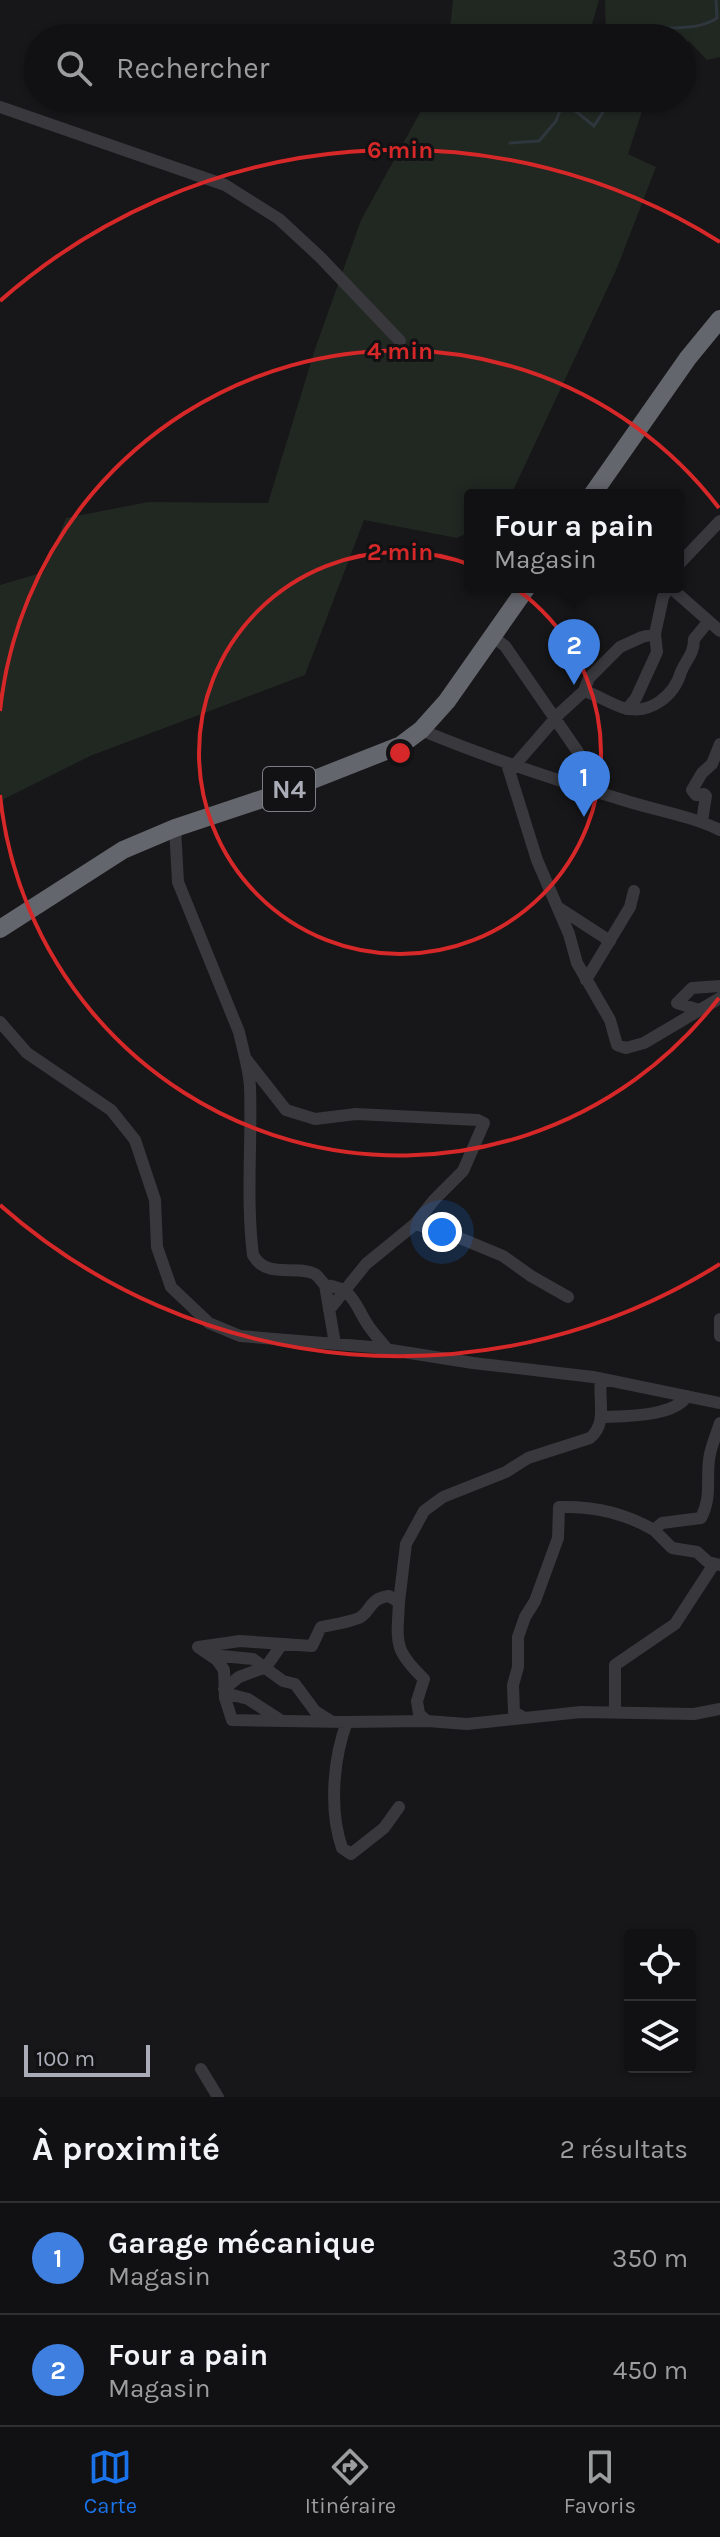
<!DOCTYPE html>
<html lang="fr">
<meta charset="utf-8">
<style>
:root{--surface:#111012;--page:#1a191b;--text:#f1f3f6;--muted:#9c9d9f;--line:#303032;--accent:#1a73e8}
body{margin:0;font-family:Karla,sans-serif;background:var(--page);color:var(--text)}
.controls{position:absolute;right:24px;bottom:24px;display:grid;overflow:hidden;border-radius:8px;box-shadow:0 2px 6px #0004}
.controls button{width:72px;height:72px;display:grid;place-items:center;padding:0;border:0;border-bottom:2px solid var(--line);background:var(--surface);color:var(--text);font:40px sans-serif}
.scale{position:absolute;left:24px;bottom:20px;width:126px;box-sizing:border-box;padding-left:8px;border:4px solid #aaadb7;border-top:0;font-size:22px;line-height:28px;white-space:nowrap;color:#aaadb7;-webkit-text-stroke:6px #121113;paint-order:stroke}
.you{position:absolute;left:442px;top:1232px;width:28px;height:28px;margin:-20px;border:6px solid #fff;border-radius:50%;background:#1a73e8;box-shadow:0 0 0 12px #1a73e833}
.badge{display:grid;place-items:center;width:52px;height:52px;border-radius:50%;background:var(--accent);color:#fff;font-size:26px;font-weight:700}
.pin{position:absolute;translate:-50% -66px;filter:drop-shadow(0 2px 4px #0008)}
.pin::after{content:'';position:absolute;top:42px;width:28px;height:24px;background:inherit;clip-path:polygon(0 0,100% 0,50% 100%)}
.popup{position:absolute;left:464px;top:489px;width:220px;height:104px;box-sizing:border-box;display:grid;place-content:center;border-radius:8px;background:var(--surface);filter:drop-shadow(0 2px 6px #0005);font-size:26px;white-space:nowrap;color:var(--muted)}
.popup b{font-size:30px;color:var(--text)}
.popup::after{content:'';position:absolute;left:50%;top:100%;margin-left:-16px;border:16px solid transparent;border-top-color:var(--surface)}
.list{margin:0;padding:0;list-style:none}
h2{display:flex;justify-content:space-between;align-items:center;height:104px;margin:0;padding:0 32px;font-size:34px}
h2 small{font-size:26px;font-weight:400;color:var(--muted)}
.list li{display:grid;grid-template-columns:52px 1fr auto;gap:24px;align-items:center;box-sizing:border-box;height:112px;padding:0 32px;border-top:2px solid var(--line)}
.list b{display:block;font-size:30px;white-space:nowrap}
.list p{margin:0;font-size:26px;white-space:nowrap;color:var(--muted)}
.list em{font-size:26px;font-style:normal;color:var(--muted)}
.icon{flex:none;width:44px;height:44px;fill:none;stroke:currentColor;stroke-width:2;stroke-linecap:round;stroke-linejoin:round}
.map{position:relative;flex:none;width:720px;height:2097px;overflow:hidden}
.search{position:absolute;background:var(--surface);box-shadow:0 2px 6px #0004;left:24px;right:24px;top:24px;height:88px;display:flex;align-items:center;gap:20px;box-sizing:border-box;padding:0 28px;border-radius:44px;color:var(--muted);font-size:30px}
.sheet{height:328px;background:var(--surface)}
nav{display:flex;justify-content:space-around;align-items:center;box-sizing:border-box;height:112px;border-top:2px solid var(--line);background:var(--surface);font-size:22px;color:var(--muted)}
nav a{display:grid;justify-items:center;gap:4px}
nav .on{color:var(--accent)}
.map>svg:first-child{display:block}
.green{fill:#212822}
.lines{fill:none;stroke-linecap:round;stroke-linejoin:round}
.stream{stroke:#2f363d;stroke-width:3}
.minor{stroke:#38383d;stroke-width:12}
.highway{stroke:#64666d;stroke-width:18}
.ring{fill:none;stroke:#d62828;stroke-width:4}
.labels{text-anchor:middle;stroke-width:6;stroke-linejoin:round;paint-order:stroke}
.shield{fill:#121113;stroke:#7c7e86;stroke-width:2}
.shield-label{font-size:26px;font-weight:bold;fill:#aaadb7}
.centre{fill:#d62828;stroke:#121113;stroke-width:4}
.ring-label{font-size:24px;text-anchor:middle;font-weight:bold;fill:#d62828;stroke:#121113;stroke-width:6;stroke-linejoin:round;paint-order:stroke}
</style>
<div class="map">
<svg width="720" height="2097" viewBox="0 0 720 2097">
<rect width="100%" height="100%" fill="#171618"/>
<path class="green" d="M453,0H599L588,38H449Z
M605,0H720V57L707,60L689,41L682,43V38H606Z
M428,98H624L645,102L628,154L656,167L617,268L511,495H470V532L457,538L364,520L305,675L90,756L0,801V585L44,572L66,518L148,502L268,503L315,349L361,220Z"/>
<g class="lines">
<path class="stream" d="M628,38C655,20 690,36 717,18L716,0
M510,143L539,141L556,121L561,108L568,105L594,126L612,98"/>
<path class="minor" d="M0,107L225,185L279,219L321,258L400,341
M678,565L720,521
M670,587L720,631
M492,636L505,646L578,752L581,763L576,786
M584,691C598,695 610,704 624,708C650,715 674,696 681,672C686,659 694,655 694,639L708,622
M627,709L636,698L657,652L655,634L663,597L669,587
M421,730C486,757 552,779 620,799C653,810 689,815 720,830
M507,764L537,860L569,934L577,963L610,1020L617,1045L626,1048L644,1043L720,998
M514,766L560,713L584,691L589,678L620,647L642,637L655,634
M702,821L706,796L704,794L696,795L692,790L702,773L712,764L720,744
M175,828L178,882L239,1032C243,1050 249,1069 250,1087C252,1143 246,1200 253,1255C267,1280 296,1264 315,1274C318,1276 323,1283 325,1285L335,1344
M559,908L610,941
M586,980L630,907L634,891
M699,1010L677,1003L692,988L720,986
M0,1022L27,1053L111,1110L135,1140L155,1200L157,1247L171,1287L209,1323L240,1336L372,1347L473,1363L593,1377L720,1403
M246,1059L286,1110L315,1119L356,1114L478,1120L484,1123L463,1171L434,1200L415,1224L366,1264L329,1310
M415,1224L455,1236L503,1256L531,1276L568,1297
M325,1285C352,1288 354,1302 366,1322C372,1332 380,1340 387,1349
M720,1319V1336
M602,1417C624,1416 674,1417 687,1396
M720,1423C717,1433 712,1444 710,1454C705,1477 713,1495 701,1518L662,1523L654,1530L672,1548L697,1552L708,1562L720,1565
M399,1602C397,1643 393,1649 424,1679L417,1701L419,1714L427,1721
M211,1655L253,1659L283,1681L295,1684L315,1711L331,1721
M224,1689L239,1677L266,1667L282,1644
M225,1693L248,1699L282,1721
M615,1713V1665L675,1624L714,1564
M524,1718L514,1712L513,1685L518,1667V1637L525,1617L535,1601L558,1538L559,1507C592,1506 625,1513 654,1530
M347,1722L232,1720L225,1698L224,1670L217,1660L198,1647L240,1641L312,1646L321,1627C335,1624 346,1623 359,1618C371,1612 369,1598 389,1596L399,1602L406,1544L424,1511L443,1497L506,1472L528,1458L590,1438C608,1423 598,1400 601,1379
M399,1807L384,1828L351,1854L342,1848C329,1810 333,1759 347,1722L427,1721L467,1724L581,1712L694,1714L720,1709
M201,2069L218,2097"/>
<path class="highway" d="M592,495L688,358L720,319
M0,929L123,850L175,828L277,794L401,745L421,730L447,701L527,587"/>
</g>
<g class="ring">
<circle cx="400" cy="753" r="201"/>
<path d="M719 998A402 402 0 0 1 0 795M0 711A402 402 0 0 1 719 508"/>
<path d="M720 1264A603 603 0 0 1 0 1205M0 301A603 603 0 0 1 720 242"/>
</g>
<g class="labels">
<rect class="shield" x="263" y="767" width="52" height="44" rx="6"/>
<g class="shield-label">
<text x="289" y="798">N4</text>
</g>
</g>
<circle cx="400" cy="753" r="12" class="centre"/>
<g class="ring-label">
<text x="400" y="158">6 min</text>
<text x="400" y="359">4 min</text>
<text x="400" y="560">2 min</text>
</g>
</svg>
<div class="controls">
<button><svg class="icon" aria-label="locate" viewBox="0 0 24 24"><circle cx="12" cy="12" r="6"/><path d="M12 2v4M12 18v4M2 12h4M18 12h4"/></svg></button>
<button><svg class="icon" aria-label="layers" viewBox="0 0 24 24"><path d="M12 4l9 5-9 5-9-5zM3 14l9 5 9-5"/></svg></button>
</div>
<div class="scale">100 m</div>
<div class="you"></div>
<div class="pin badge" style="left:584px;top:817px;background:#3f7fe0">1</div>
<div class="pin badge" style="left:574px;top:685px;background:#3f7fe0">2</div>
<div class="popup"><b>Four a pain</b>Magasin</div>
<div class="search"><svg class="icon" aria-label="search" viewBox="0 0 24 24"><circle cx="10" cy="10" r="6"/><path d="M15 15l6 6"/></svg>Rechercher</div>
</div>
<section class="sheet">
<h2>À proximité<small>2 résultats</small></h2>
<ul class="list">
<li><span class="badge" style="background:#3f7fe0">1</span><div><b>Garage mécanique</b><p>Magasin</p></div><em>350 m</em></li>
<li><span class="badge" style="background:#3f7fe0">2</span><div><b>Four a pain</b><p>Magasin</p></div><em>450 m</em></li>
</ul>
</section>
<nav>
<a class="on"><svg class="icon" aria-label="map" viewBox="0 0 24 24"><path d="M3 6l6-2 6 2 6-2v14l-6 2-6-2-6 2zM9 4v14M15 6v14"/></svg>Carte</a>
<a><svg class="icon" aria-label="directions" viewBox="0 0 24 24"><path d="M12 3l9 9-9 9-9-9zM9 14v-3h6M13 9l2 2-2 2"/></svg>Itinéraire</a>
<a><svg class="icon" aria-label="saved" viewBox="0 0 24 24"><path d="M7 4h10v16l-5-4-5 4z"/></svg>Favoris</a>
</nav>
